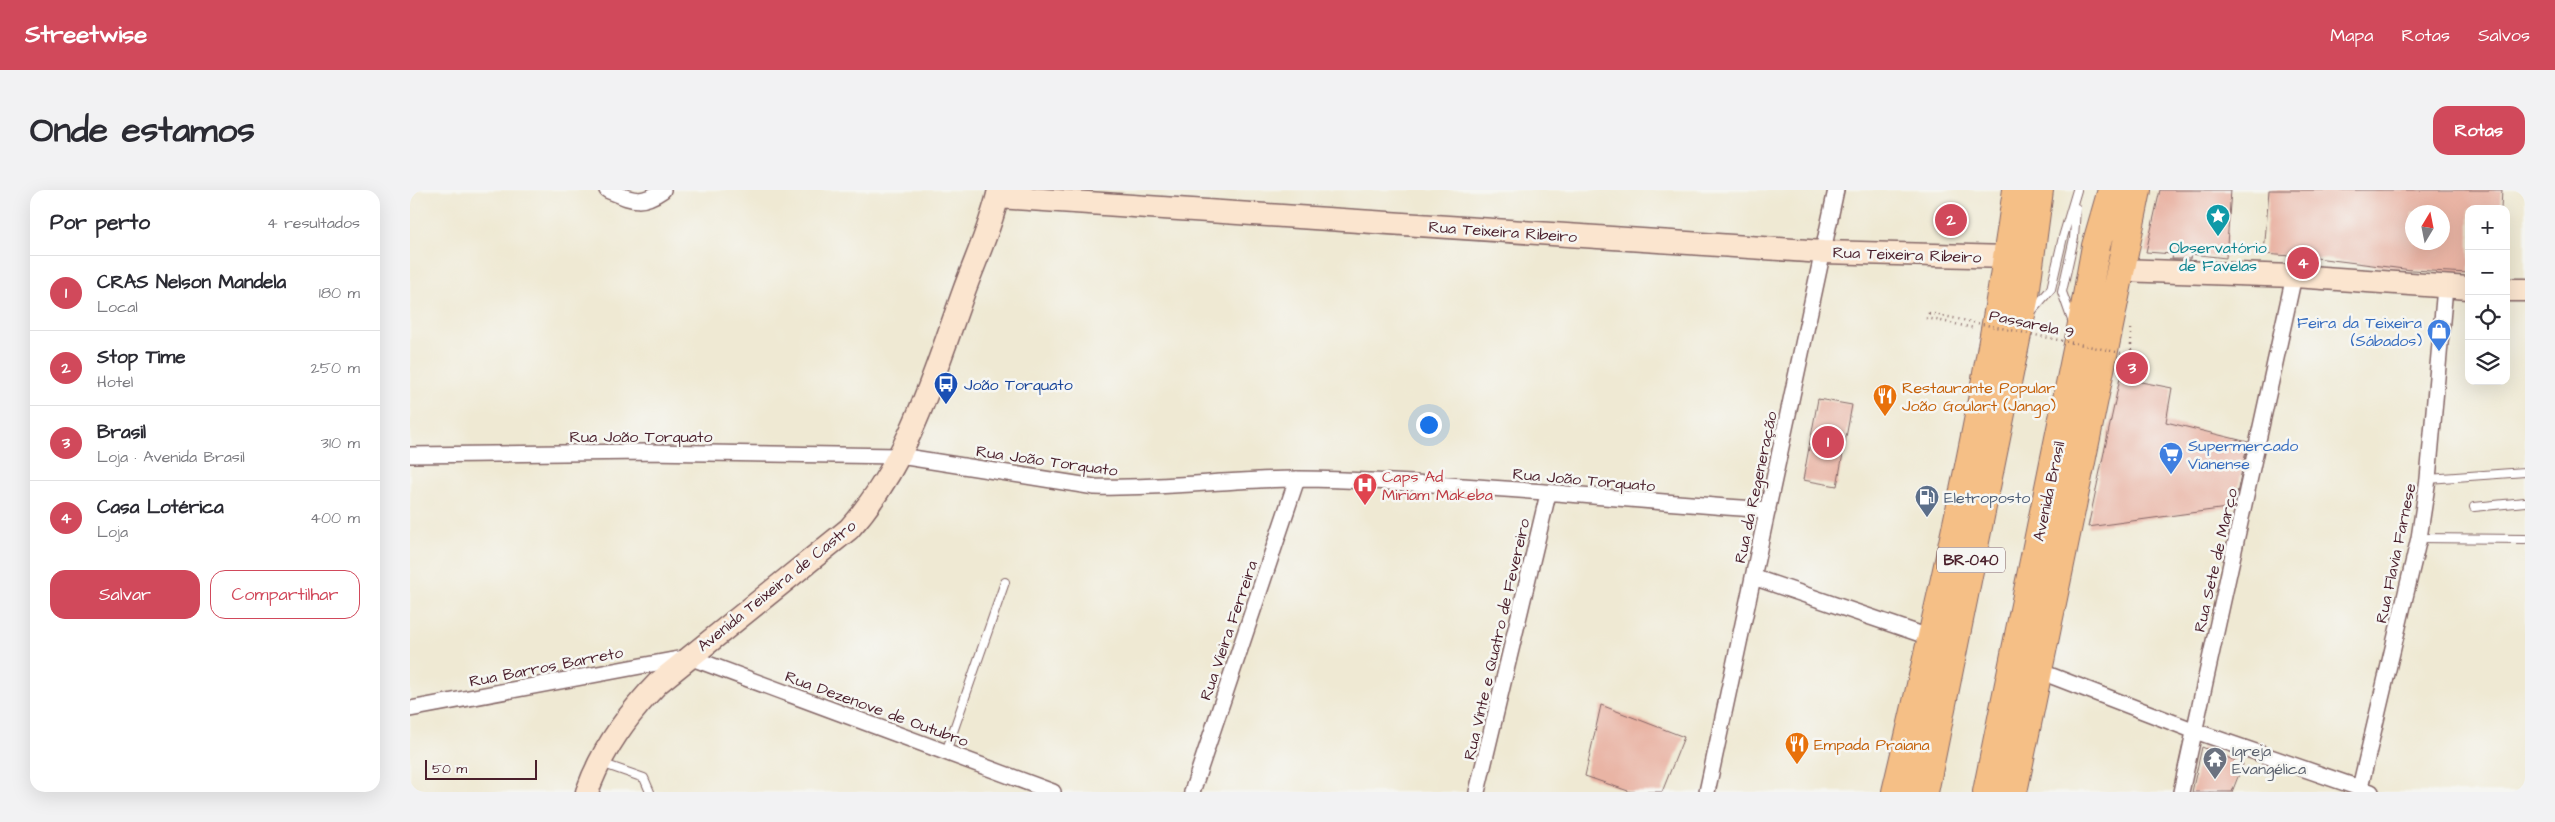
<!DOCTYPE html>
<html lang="pt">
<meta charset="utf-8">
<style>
:root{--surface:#fff;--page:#f2f2f3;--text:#2b2b33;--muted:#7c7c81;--line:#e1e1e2;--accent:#d1495b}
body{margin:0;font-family:"Architects Daughter",sans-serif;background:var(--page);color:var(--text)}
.controls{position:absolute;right:15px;top:15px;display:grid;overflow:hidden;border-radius:10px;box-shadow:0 5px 20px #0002}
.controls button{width:45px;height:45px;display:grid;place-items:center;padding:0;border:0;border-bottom:1px solid var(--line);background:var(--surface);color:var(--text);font:25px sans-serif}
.compass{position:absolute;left:1995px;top:15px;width:45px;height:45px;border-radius:50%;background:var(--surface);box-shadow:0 5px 20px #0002;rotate:10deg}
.scale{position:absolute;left:15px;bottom:12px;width:112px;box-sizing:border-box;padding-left:5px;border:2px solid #4a1f2b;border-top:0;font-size:14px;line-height:18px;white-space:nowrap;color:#4a1f2b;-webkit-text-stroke:4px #f6f6f2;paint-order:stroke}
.you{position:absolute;left:1018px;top:234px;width:18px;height:18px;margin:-12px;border:4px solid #fff;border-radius:50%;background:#1a73e8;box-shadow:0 0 0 8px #1a73e833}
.badge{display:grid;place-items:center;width:32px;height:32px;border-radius:50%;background:var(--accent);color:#fff;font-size:16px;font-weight:700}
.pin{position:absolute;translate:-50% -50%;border:2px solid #fff;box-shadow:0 1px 5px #0006}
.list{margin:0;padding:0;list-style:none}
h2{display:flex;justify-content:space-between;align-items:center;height:65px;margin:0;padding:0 20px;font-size:21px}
h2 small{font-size:16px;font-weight:400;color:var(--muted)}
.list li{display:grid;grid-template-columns:32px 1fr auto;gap:15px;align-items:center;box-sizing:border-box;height:75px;padding:0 20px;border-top:1px solid var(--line)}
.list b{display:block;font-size:19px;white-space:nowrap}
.list p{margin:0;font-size:16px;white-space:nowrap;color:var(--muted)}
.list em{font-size:16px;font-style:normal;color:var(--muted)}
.actions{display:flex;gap:10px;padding:15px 20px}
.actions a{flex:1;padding:11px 0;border:1px solid var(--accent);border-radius:15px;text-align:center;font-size:18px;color:var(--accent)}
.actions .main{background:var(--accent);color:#fff}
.icon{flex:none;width:28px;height:28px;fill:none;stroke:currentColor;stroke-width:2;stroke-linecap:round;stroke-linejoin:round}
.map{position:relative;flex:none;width:2115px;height:602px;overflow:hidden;border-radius:15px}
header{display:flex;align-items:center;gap:30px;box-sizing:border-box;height:70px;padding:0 25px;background:var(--accent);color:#fff}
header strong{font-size:24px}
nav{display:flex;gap:28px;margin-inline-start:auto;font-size:18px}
.intro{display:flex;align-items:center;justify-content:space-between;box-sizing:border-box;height:120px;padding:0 30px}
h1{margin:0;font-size:35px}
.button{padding:12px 22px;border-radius:15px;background:var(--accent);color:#fff;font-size:18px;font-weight:700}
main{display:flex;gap:30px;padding:0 30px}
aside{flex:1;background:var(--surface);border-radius:15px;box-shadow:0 5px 20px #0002}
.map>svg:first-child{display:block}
.building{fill:#e9b4a4;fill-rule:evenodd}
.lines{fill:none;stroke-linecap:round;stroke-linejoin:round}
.lane-casing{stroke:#846666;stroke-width:10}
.street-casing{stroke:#846666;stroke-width:18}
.secondary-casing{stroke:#846666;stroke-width:25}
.highway-casing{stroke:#846666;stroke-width:30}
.path{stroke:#846666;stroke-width:2.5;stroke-dasharray:1 4;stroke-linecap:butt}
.lane{stroke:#fff;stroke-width:8}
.street{stroke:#fff;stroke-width:15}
.secondary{stroke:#fbe5cf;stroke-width:22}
.highway{stroke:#f5bf86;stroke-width:28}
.path-bridge{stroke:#846666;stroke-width:2.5;stroke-dasharray:1 4;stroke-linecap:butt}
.labels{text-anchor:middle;stroke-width:5;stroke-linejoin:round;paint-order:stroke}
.shield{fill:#f6f6f2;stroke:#7e6067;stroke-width:1}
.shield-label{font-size:15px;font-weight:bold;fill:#4a1f2b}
.street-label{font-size:16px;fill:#4a1f2b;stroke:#f6f6f2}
.culture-label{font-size:16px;fill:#0d838f;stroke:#f6f6f2}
.shop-label{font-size:16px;fill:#366cbe;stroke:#f6f6f2;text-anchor:end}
.transit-label{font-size:16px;fill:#164399;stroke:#f6f6f2;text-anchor:start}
.food-label{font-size:16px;fill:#c56008;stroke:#f6f6f2;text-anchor:start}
.health-label{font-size:16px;fill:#be3a42;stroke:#f6f6f2;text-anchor:start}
.service-label{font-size:16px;fill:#4e5e75;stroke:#f6f6f2;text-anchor:start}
.worship-label{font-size:16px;fill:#5b616d;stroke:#f6f6f2;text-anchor:start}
</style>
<header>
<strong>Streetwise</strong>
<nav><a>Mapa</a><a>Rotas</a><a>Salvos</a></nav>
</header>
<div class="intro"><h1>Onde estamos</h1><a class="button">Rotas</a></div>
<main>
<aside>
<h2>Por perto<small>4 resultados</small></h2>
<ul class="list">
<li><span class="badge">1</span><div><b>CRAS Nelson Mandela</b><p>Local</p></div><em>180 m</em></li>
<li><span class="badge">2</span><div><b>Stop Time</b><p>Hotel</p></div><em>250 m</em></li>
<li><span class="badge">3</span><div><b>Brasil</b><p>Loja · Avenida Brasil</p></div><em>310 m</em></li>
<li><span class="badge">4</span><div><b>Casa Lotérica</b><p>Loja</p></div><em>400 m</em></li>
</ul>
<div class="actions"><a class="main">Salvar</a><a>Compartilhar</a></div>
</aside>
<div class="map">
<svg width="2115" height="602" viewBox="0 0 2115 602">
<rect width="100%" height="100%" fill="#f6f6f2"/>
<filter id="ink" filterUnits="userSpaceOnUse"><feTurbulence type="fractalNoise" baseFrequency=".02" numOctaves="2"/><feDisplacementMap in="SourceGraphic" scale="10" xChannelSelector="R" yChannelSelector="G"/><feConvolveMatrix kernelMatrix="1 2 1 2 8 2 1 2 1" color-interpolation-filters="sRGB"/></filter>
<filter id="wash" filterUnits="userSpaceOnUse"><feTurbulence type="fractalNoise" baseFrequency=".0096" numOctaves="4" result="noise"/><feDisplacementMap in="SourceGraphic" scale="20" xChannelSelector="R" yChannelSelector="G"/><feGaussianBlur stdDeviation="1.12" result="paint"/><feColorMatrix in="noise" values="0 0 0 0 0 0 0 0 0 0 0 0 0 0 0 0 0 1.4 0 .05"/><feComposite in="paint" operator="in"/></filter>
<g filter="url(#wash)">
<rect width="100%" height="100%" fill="#efe9d3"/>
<g id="blocks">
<path class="building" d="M1750,0H1821L1816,68L1781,64L1780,69H1762L1763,64L1736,62Z
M1859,0H2092L2091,19H2059V83L2002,80L1906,68V74L1880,73L1881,66L1854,64ZM2002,22H2032V52H2002Z
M1710,188L1762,198L1756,232L1838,252L1824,317L1678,337Z
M1408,209L1442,215L1427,296L1393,290Z
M1191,515L1274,547L1252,602H1221L1175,586Z
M1792,557L1833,574L1822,602H1782Z"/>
</g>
</g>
<g filter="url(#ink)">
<use href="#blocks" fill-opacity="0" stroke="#846666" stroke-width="1"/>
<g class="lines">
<defs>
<path id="lane" d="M1621,122L1641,99L1653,47L1667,0
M1663,133L1652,102L1664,48L1666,18
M2018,289L2115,282
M2064,317L2115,312
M2009,348L2115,349
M536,562L595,392
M191,573L234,588L240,602"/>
<path id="street" d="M197,0C222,10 230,16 253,0
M0,265L236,262L490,266L685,297C753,299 821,289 889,289C1045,291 1202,309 1358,320
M1343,387L1522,448
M1629,481L1785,541L1961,602
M0,519L279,467L643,602
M782,602L887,289
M1067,602L1138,304
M1297,602L1426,0
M1771,602L1884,86
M1949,602L2009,348L2018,289L2035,97"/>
<path id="secondary" d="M588,7L1413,62L1598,67
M1710,80L1884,86L2059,98
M2096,100H2115
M177,602C192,559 217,525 248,493L439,339C499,272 524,184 554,101C566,68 582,34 589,0"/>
<path id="highway" d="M1486,602C1533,403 1579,203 1607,0
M1514,602L1615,105L1629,0
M1577,602L1669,150L1686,56L1702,0
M1603,602C1646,402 1684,200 1727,0"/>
</defs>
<use href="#lane" class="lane-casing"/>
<use href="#street" class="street-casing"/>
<use href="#secondary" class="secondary-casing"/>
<use href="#highway" class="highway-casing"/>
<path class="path" d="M1519,123L1517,128L1564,138
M1721,165V136"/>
<use href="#lane" class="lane"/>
<use href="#street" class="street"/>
<use href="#secondary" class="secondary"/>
<use href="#highway" class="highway"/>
<path class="path-bridge" d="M1519,123L1721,165"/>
</g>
</g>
<defs>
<symbol id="sight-pin" viewBox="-11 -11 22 30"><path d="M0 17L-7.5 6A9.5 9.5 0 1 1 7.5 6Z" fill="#0f9aa8" stroke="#f6f6f2"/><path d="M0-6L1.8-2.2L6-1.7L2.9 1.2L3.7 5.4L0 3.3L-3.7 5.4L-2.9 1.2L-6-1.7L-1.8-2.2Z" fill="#fff"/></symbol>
<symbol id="shop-pin" viewBox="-11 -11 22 30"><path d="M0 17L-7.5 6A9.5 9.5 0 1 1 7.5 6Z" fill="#3f7fe0" stroke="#f6f6f2"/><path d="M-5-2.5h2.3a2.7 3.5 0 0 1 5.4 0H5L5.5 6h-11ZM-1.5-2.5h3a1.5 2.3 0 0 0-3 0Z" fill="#fff"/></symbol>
<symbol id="bus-pin" viewBox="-11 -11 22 30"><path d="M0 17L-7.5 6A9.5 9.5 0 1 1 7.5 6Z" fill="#1a4fb4" stroke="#f6f6f2"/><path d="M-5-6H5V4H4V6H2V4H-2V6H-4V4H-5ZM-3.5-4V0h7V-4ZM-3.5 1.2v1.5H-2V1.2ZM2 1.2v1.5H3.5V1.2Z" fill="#fff"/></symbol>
<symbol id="restaurant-pin" viewBox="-11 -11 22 30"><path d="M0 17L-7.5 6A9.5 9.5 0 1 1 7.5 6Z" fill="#e8710a" stroke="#f6f6f2"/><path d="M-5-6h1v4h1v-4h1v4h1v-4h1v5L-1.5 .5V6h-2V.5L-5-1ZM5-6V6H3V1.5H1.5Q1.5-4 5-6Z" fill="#fff"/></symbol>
<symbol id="supermarket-pin" viewBox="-11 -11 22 30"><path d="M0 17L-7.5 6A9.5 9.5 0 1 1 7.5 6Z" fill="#3f7fe0" stroke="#f6f6f2"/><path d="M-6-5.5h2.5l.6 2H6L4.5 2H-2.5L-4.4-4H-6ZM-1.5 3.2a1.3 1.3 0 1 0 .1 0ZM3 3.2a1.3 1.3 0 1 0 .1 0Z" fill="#fff"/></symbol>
<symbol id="hospital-pin" viewBox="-11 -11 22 30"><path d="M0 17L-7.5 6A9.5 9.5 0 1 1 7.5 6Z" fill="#e0444e" stroke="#f6f6f2"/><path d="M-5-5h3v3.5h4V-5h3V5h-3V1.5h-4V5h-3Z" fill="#fff"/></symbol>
<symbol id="fuel-pin" viewBox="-11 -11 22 30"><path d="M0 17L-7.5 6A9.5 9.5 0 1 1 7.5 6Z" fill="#5c6f8a" stroke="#f6f6f2"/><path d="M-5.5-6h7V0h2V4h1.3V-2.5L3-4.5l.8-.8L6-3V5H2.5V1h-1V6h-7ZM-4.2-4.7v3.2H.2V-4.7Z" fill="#fff"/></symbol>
<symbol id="temple-pin" viewBox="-11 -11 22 30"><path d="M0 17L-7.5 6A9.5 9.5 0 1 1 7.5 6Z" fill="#6b7280" stroke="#f6f6f2"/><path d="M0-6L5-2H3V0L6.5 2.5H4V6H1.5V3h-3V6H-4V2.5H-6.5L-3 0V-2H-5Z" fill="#fff"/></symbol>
</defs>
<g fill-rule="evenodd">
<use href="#sight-pin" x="1794" y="12" width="28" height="38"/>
<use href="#shop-pin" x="2015" y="127" width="28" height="38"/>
<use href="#bus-pin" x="522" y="180" width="28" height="38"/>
<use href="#restaurant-pin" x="1461" y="192" width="28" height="38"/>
<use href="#supermarket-pin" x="1747" y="250" width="28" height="38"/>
<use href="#hospital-pin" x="941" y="281" width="28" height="38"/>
<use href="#fuel-pin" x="1503" y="293" width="28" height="38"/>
<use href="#restaurant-pin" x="1373" y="540" width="28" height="38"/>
<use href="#temple-pin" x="1791" y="555" width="28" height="38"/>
</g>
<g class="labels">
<rect class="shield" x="1527" y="357.5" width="68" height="25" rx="4"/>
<g class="shield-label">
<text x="1561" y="375">BR-040</text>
</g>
<g class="street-label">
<text transform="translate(1093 41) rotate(4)" y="6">Rua Teixeira Ribeiro</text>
<text transform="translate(1497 64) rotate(2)" y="6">Rua Teixeira Ribeiro</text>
<text transform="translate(1622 133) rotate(12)" y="6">Passarela 9</text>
<text x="231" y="252">Rua João Torquato</text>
<text transform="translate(637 270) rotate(8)" y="6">Rua João Torquato</text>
<text transform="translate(1174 289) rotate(5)" y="6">Rua João Torquato</text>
<text transform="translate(1345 297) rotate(-78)" y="6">Rua da Regeneração</text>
<text transform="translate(1638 301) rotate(-78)" y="6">Avenida Brasil</text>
<text transform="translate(1985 363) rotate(-78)" y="6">Rua Flavia Farnese</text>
<text transform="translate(1805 370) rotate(-77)" y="6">Rua Sete de Março</text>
<text transform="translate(366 395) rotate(-39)" y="6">Avenida Teixeira de Castro</text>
<text transform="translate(818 440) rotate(-71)" y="6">Rua Vieira Ferreira</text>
<text transform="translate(1086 449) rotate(-77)" y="6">Rua Vinte e Quatro de Fevereiro</text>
<text transform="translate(136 476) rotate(-11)" y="6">Rua Barros Barreto</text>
<text transform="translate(467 518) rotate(20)" y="6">Rua Dezenove de Outubro</text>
</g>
<g class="culture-label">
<text x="1808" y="63">Observatório<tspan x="1808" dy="18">de Favelas</tspan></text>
</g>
<g class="shop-label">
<text x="2012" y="138">Feira da Teixeira<tspan x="2012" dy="18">(Sábados)</tspan></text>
<text x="1778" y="261" text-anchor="start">Supermercado<tspan x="1778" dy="18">Vianense</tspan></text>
</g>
<g class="transit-label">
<text x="554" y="200">João Torquato</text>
</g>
<g class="food-label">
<text x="1492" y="203">Restaurante Popular<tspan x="1492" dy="18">João Goulart (Jango)</tspan></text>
<text x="1404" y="560">Empada Praiana</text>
</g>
<g class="health-label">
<text x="972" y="292">Caps Ad<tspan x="972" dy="18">Miriam Makeba</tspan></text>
</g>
<g class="service-label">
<text x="1534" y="313">Eletroposto</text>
</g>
<g class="worship-label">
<text x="1822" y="566">Igreja<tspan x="1822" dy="18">Evangélica</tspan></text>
</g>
</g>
</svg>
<div class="controls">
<button>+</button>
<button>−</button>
<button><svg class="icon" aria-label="locate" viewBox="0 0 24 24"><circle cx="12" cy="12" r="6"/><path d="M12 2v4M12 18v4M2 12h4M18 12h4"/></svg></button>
<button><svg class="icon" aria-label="layers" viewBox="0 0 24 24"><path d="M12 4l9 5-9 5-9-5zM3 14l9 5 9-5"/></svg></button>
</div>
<svg class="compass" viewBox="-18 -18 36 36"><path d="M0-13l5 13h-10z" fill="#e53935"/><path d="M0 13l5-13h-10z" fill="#7c7c81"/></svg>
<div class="scale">50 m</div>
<div class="you"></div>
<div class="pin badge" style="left:1418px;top:252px">1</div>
<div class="pin badge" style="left:1541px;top:30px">2</div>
<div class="pin badge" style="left:1722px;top:178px">3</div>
<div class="pin badge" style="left:1893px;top:73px">4</div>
</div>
</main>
